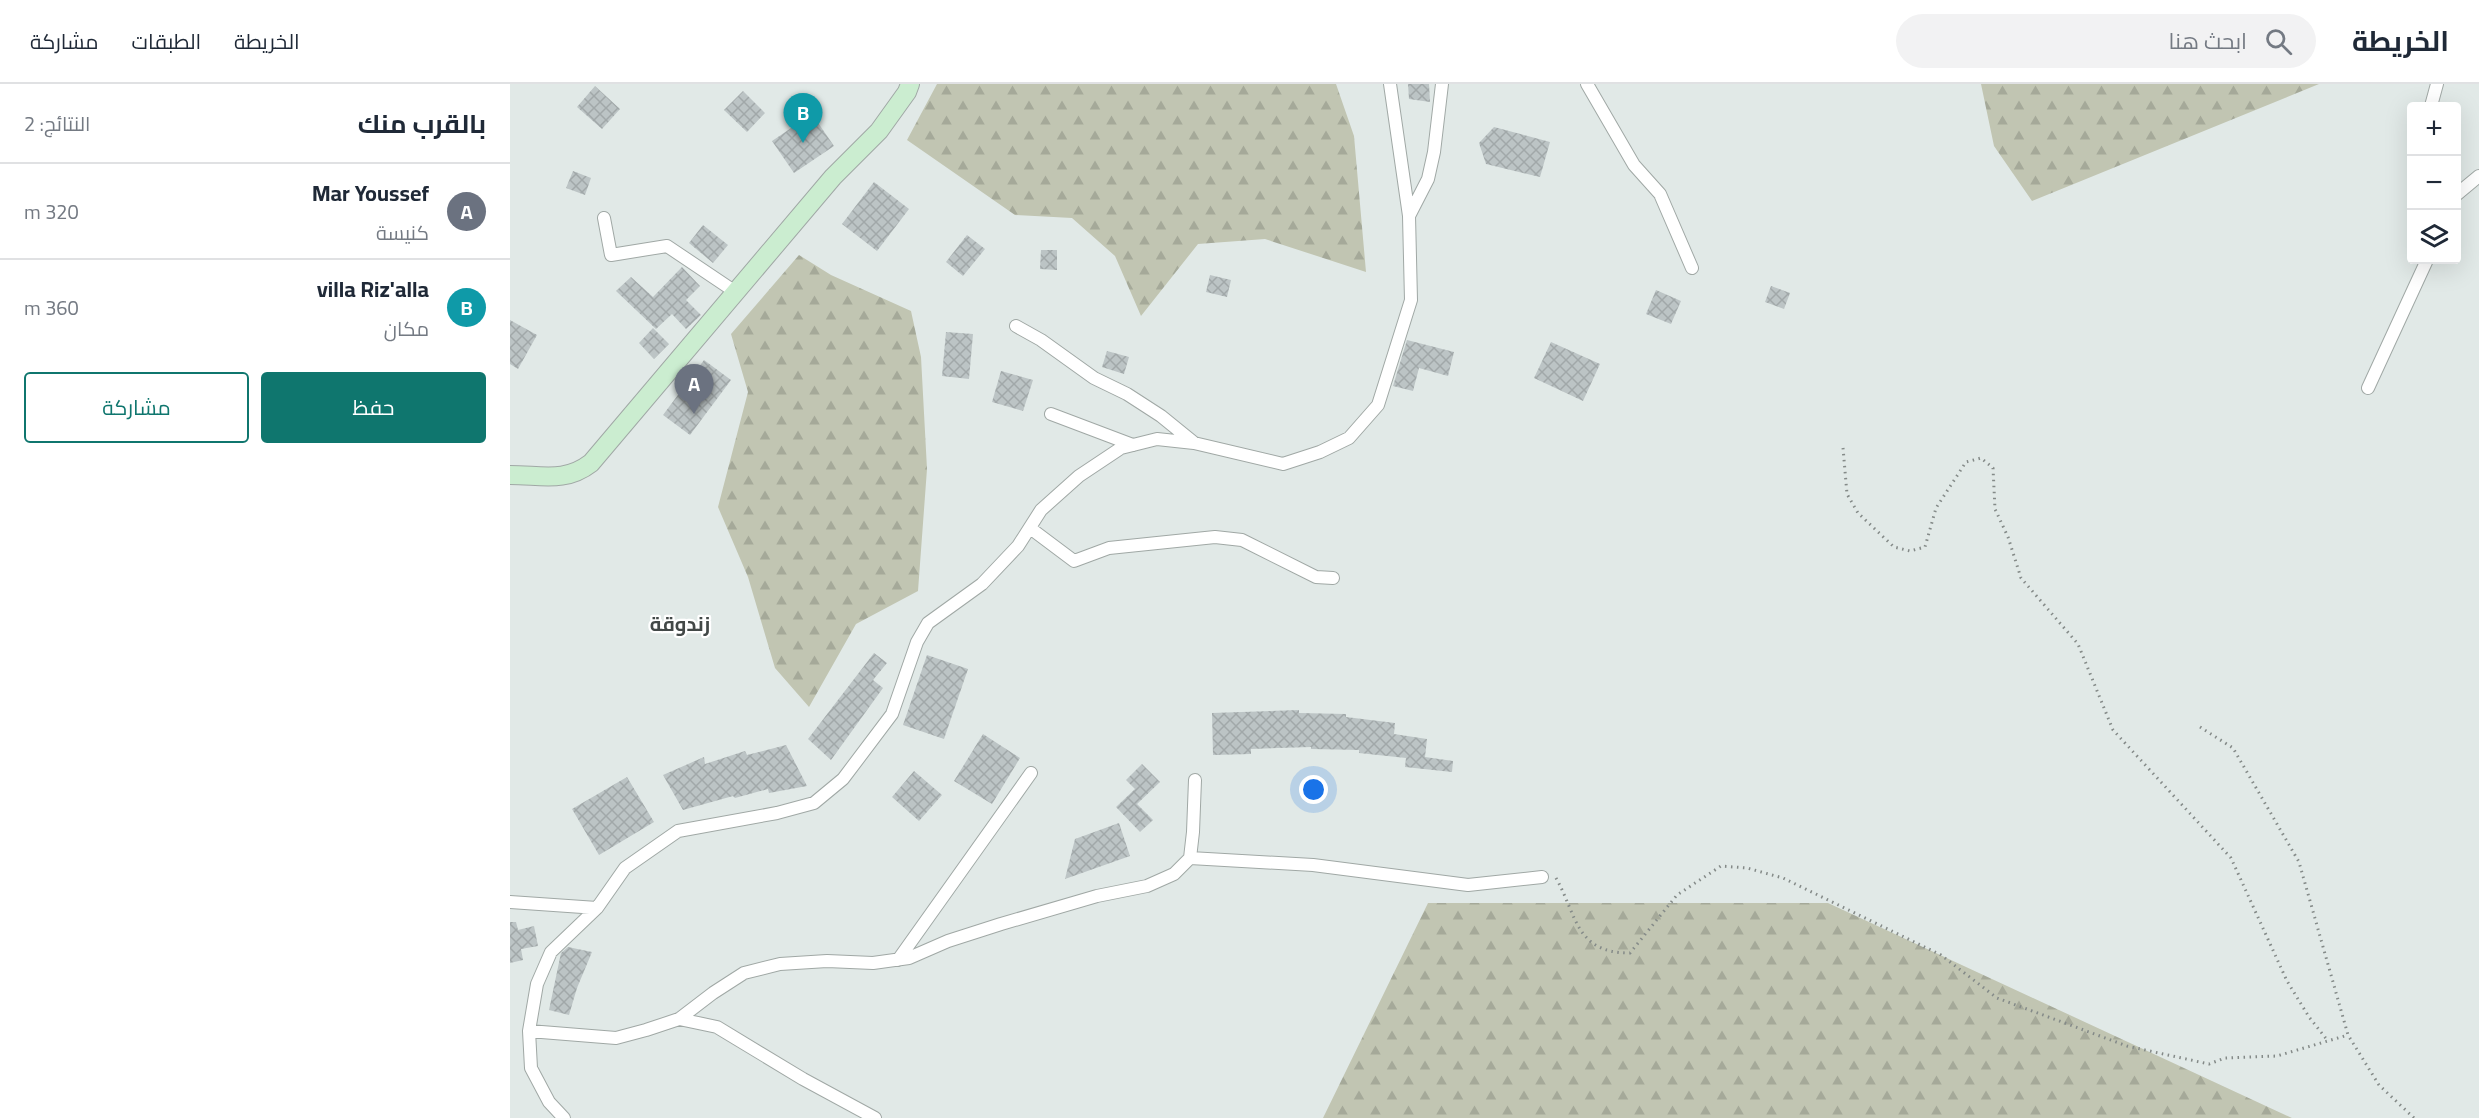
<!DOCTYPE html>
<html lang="ar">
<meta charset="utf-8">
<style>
:root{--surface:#fff;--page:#f2f2f3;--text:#1f2937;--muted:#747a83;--line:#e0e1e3;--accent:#0f766e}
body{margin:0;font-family:Georgia,Cairo,serif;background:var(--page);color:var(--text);direction:rtl}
.controls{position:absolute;right:18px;top:18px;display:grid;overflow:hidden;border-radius:6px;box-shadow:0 6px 24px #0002}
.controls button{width:54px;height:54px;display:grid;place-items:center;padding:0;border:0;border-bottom:2px solid var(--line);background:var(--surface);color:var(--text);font:30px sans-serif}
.you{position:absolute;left:804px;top:706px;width:21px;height:21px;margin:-15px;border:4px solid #fff;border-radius:50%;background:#1a73e8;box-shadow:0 0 0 9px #1a73e833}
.badge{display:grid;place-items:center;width:39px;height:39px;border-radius:50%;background:var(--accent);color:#fff;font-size:20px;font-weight:700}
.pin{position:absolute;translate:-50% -50px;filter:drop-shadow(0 2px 3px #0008)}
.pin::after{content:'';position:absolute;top:32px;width:21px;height:18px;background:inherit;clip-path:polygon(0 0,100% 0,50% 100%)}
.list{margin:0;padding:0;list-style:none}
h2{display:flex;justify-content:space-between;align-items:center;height:78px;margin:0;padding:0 24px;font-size:26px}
h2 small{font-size:20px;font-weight:400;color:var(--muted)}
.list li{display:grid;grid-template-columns:39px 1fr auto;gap:18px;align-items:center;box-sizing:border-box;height:96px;padding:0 24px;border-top:2px solid var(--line)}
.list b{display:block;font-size:22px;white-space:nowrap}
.list p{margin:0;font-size:20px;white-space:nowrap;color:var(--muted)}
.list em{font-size:20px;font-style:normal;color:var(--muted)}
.actions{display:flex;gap:12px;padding:18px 24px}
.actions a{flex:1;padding:14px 0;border:2px solid var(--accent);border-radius:6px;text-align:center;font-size:21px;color:var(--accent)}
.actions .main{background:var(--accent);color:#fff}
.icon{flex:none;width:33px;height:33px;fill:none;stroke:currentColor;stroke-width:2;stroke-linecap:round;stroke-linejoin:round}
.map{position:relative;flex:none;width:1969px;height:1034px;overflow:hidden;direction:ltr}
header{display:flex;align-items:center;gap:36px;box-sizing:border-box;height:84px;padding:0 30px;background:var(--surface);border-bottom:2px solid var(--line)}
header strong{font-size:28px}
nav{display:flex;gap:33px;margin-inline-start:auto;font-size:21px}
.search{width:420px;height:54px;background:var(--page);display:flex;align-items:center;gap:15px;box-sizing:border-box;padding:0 21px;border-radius:33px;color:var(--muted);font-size:22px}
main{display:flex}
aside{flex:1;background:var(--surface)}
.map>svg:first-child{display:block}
.forest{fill:url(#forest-firs)}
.building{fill:url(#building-cross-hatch)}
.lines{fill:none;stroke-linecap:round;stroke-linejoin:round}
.street-casing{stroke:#a0a8a5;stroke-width:14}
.secondary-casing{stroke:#a0a8a5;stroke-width:20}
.path{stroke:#848a88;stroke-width:3;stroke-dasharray:1.5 4.5;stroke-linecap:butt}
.street{stroke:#fff;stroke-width:12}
.secondary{stroke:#cbedd0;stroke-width:18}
.labels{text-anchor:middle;stroke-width:4.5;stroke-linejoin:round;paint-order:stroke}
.quarter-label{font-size:20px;font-weight:bold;fill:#424847;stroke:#fff}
</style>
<header>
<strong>الخريطة</strong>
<div class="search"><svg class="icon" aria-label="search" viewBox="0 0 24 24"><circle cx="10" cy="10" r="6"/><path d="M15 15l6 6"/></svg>ابحث هنا</div>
<nav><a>الخريطة</a><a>الطبقات</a><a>مشاركة</a></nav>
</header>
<main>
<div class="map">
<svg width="1969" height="1034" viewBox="0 0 1969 1034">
<defs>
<pattern id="forest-firs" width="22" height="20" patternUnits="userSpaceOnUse" patternTransform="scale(1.5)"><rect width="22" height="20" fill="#c1c5b2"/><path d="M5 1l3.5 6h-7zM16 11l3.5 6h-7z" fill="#a5a999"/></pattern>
<pattern id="building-cross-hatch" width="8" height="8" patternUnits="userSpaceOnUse" patternTransform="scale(1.5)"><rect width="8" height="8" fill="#bcc4c5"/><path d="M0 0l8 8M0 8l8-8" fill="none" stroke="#a1a8a9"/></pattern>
</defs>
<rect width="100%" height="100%" fill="#e1e9e7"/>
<path class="forest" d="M427,0H826L844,52L856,188L755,155L688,160L631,232L605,172L562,134L505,131L397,56Z
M1471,0H1809L1522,117L1484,62Z
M289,171L321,191L401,227L411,273L417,385L408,507L346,540L299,623L265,584L238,493L208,423L238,308L221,250Z
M918,819H1318L1782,1034H813Z"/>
<path class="building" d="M898,0H919L920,18L899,15Z
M85,2L110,25L92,45L67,23Z
M233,7L255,29L237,48L214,26Z
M302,30L324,62L284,89L262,57Z
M984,43L1040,58L1030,93L976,80L969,59Z
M63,87L81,94L75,111L56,104Z
M364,98L399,125L367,167L332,140Z
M193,141L218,161L203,179L179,159Z
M457,151L475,165L453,192L436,178Z
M531,166H547V186L530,185Z
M172,183L190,202L176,216L191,231L176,245L162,230L146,245L106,207L121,193L143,213Z
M700,191L721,196L717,213L696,208Z
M1261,202L1280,209L1274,225L1255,218Z
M1146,206L1171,217L1161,240L1136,230Z
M0,236L27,251L8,285L0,280Z
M143,244L159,260L144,275L129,259Z
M436,248L463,250L459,295L432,292Z
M897,256L944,268L938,292L909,284L903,307L883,302Z
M1041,258L1090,280L1073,317L1024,294Z
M597,267L619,273L614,290L592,283Z
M194,276L221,296L180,351L153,331Z
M491,287L523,296L513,327L482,318Z
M364,569L377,579L363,596L373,604L321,676L298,655Z
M417,571L458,585L434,655L393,641Z
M789,626V629L836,630V633L885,639L884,650L917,655L915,673L943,677L942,688L895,683L896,674L849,669V666L801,665V663L741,665V670L703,671L702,629Z
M473,650L510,674L482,720L444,697Z
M276,661L297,702L259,709L258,705L225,714L223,712L173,726L153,691L194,673L195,680L235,667L237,671Z
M632,680L650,698L627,720L643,736L630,748L606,723L625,705L616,696Z
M404,687L432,711L409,737L382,713Z
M117,693L144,738L89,771L62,725Z
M609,739L620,772L555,795L565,755Z
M0,838H6L8,846L24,842L28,862L11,865L13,876L0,879Z
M58,863L82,868L67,904L59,931L39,926L51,869Z"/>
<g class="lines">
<defs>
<path id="street" d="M1077,0L1124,81L1150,110L1182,184
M1921,22L1927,0
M1946,111L1969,92
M899,132L918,95L924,68L932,0
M94,134L101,171L157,162L227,209
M506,242L531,256L584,294L617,310L651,332L683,358
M1858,304L1917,176
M541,330L623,361
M520,444L564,477L599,464L705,453L732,456L806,493L823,494
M680,774L803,781L958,801L1032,793
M0,818L87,824
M388,876L521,689
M169,935L207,943L293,995L365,1034
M19,947L106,954L136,946L169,935L203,909L234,889L270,880L317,877L363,879L399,874L438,857L491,840L587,812L637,802L664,790L680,774L683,748L685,696
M54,1034L39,1018L21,984L19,947L27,900L41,868L87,824L115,784L168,747L267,729L304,719L333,695L382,630L407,558L418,539L472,500L508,462L531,426L569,392L611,364L647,355L684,359L773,380L810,368L839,354L868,321L901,216L899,132L880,0"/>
<path id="secondary" d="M0,391C32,391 55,399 81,379L323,93L369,47L397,8L400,0"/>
</defs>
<use href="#street" class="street-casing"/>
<use href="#secondary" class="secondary-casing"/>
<path class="path" d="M1333,364L1337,410L1348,429L1384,463L1400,467L1415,463L1426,424L1456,378L1471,374L1483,384L1485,425L1498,453L1511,494L1568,560L1603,646L1721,774L1777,897L1799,933L1818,957
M1690,643L1723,664L1789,778L1838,951L1869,1001L1904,1034
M1046,794C1067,831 1065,869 1120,869L1167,811L1211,782L1237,784L1273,794L1431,871L1487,914L1617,962L1699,980L1715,974L1767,972L1838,951"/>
<use href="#street" class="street"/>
<use href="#secondary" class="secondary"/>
</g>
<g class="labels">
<g class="quarter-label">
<text x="170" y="547">زندوقة</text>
</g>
</g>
</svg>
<div class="controls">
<button>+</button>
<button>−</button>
<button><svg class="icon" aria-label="layers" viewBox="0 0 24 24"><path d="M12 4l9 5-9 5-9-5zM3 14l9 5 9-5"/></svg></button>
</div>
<div class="you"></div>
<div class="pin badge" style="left:184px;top:330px;background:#6b7280">A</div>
<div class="pin badge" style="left:293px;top:59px;background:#0f9aa8">B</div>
</div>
<aside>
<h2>بالقرب منك<small>النتائج: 2</small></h2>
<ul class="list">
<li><span class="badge" style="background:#6b7280">A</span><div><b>Mar Youssef</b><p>كنيسة</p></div><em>320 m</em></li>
<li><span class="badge" style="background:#0f9aa8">B</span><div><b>villa Riz'alla</b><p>مكان</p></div><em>360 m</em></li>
</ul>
<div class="actions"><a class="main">حفظ</a><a>مشاركة</a></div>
</aside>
</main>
